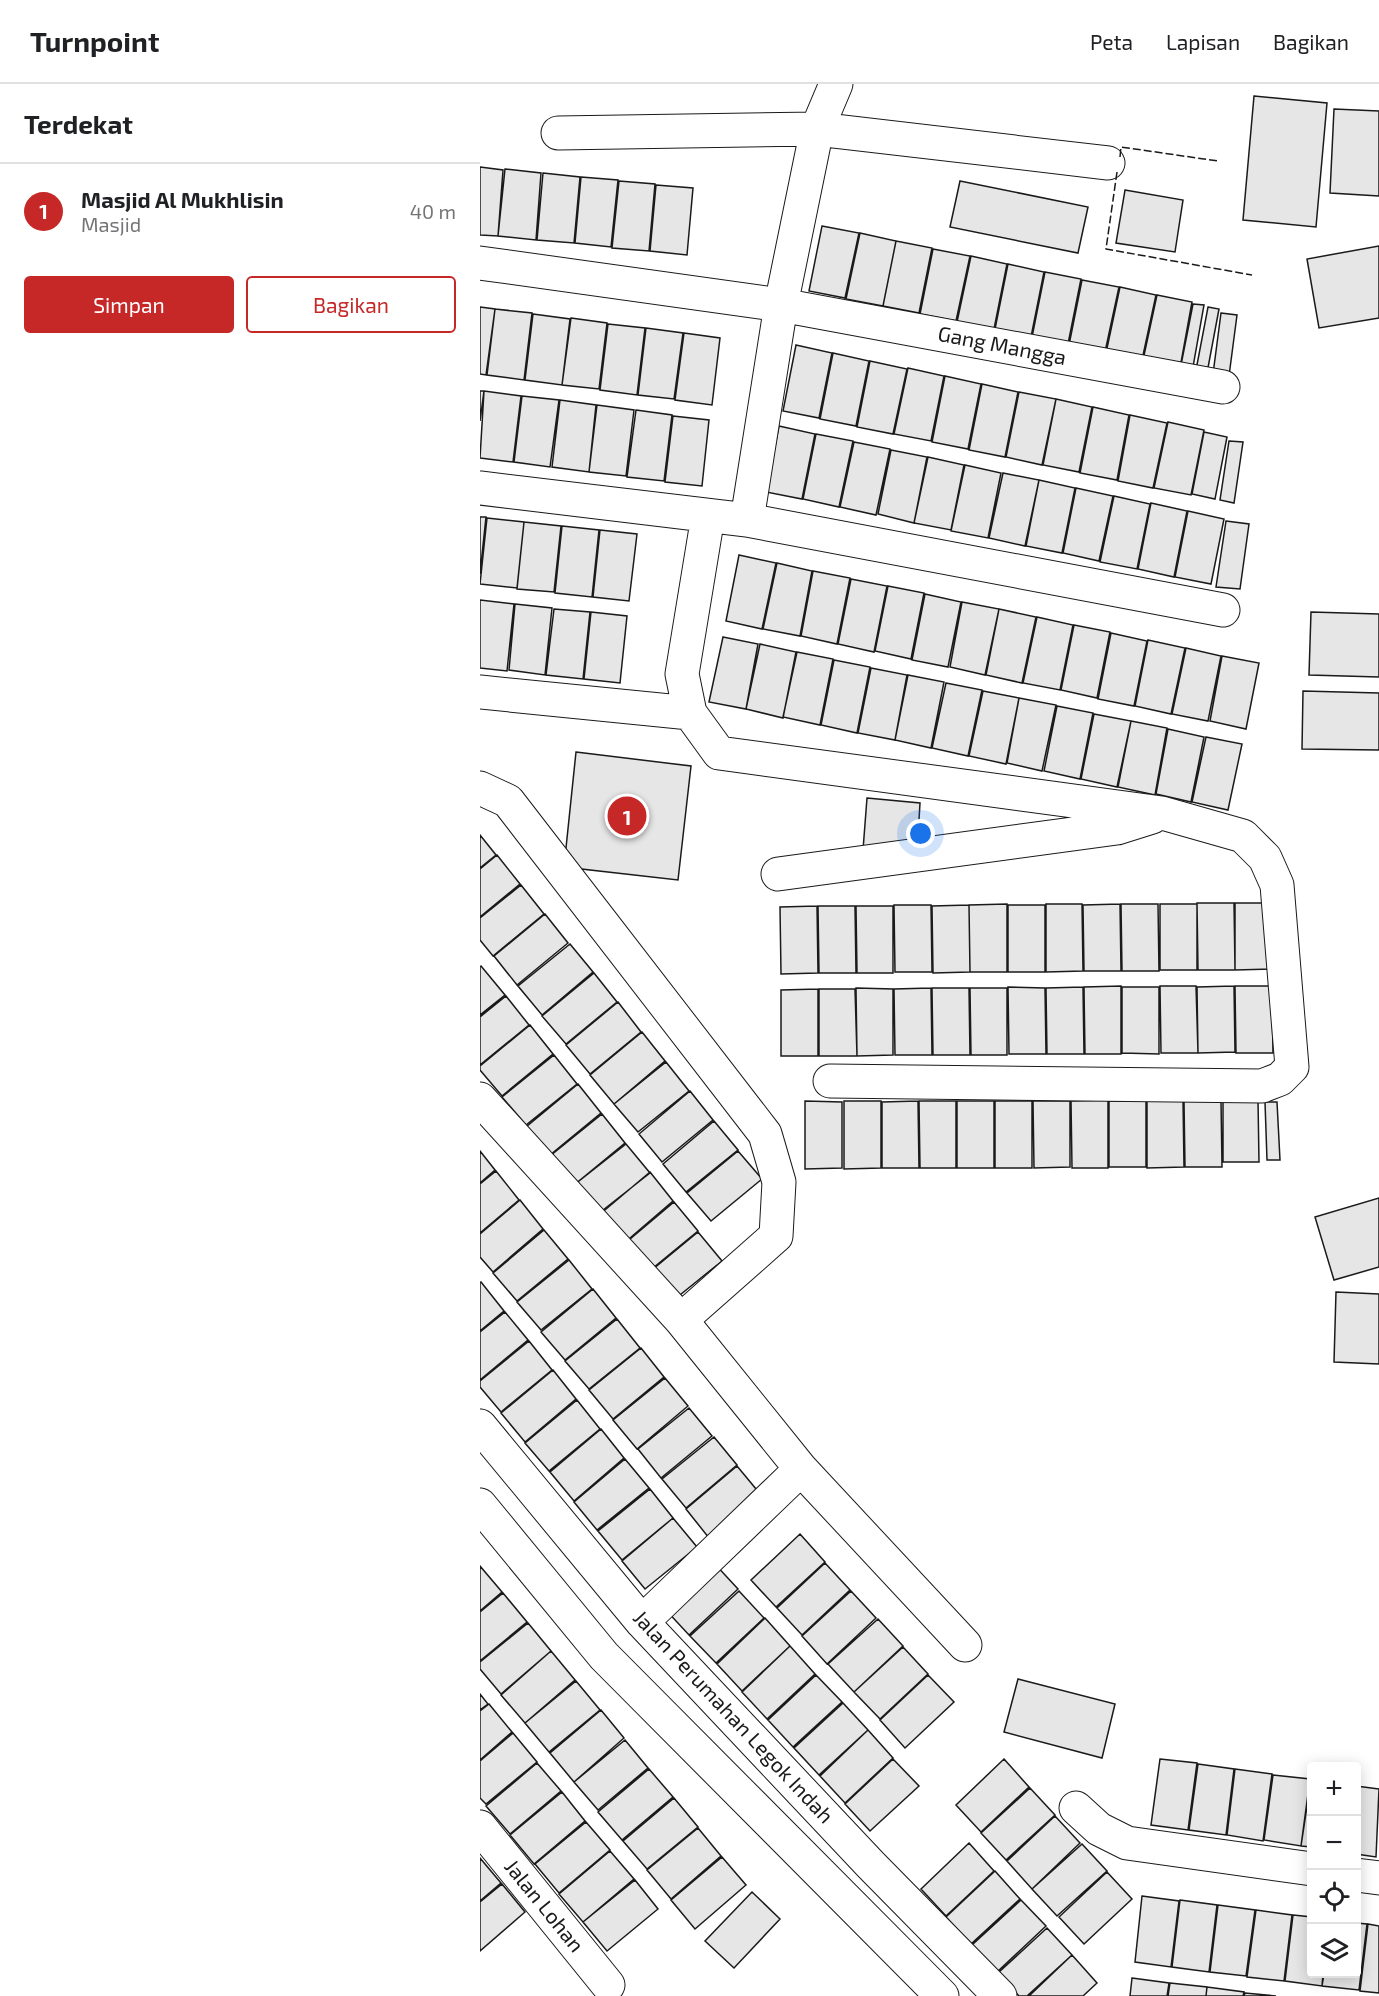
<!DOCTYPE html>
<html lang="id">
<meta charset="utf-8">
<style>
:root{--surface:#fff;--page:#f6f6f6;--text:#202124;--muted:#757577;--line:#e0e0e0;--accent:#c62828}
body{margin:0;font-family:"Exo 2",sans-serif;background:var(--page);color:var(--text)}
.controls{position:absolute;right:18px;bottom:18px;display:grid;overflow:hidden;border-radius:6px;box-shadow:0 3px 15px #0003}
.controls button{width:54px;height:54px;display:grid;place-items:center;padding:0;border:0;border-bottom:2px solid var(--line);background:var(--surface);color:var(--text);font:30px sans-serif}
.you{position:absolute;left:441px;top:750px;width:21px;height:21px;margin:-15px;border:4px solid #fff;border-radius:50%;background:#1a73e8;box-shadow:0 0 0 9px #1a73e833}
.badge{display:grid;place-items:center;width:39px;height:39px;border-radius:50%;background:var(--accent);color:#fff;font-size:20px;font-weight:700}
.pin{position:absolute;translate:-50% -50%;border:3px solid #fff;box-shadow:0 2px 6px #0006}
.list{margin:0;padding:0;list-style:none}
h2{display:flex;justify-content:space-between;align-items:center;height:78px;margin:0;padding:0 24px;font-size:26px}
h2 small{font-size:20px;font-weight:400;color:var(--muted)}
.list li{display:grid;grid-template-columns:39px 1fr auto;gap:18px;align-items:center;box-sizing:border-box;height:96px;padding:0 24px;border-top:2px solid var(--line)}
.list b{display:block;font-size:22px;white-space:nowrap}
.list p{margin:0;font-size:20px;white-space:nowrap;color:var(--muted)}
.list em{font-size:20px;font-style:normal;color:var(--muted)}
.actions{display:flex;gap:12px;padding:18px 24px}
.actions a{flex:1;padding:14px 0;border:2px solid var(--accent);border-radius:6px;text-align:center;font-size:21px;color:var(--accent)}
.actions .main{background:var(--accent);color:#fff}
.icon{flex:none;width:33px;height:33px;fill:none;stroke:currentColor;stroke-width:2;stroke-linecap:round;stroke-linejoin:round}
.map{position:relative;flex:none;width:899px;height:1912px;overflow:hidden}
header{display:flex;align-items:center;gap:36px;box-sizing:border-box;height:84px;padding:0 30px;background:var(--surface);border-bottom:2px solid var(--line)}
header strong{font-size:28px}
nav{display:flex;gap:33px;margin-inline-start:auto;font-size:21px}
main{display:flex}
aside{flex:1;background:var(--surface)}
.map>svg:first-child{display:block}
.building{fill:#e6e6e6;stroke:#1a1a1a;stroke-width:1.5}
.lines{fill:none;stroke-linecap:round;stroke-linejoin:round}
.street-casing{stroke:#1a1a1a;stroke-width:35}
.street{stroke:#fff;stroke-width:33}
.fence{stroke:#1a1a1a;stroke-width:1.5;stroke-dasharray:8 3;stroke-linecap:butt}
.labels{text-anchor:middle;stroke-width:4.5;stroke-linejoin:round;paint-order:stroke}
.street-label{font-size:21px;fill:#1a1a1a;stroke:#fff}
</style>
<header>
<strong>Turnpoint</strong>
<nav><a>Peta</a><a>Lapisan</a><a>Bagikan</a></nav>
</header>
<main>
<aside>
<h2>Terdekat<small></small></h2>
<ul class="list">
<li><span class="badge">1</span><div><b>Masjid Al Mukhlisin</b><p>Masjid</p></div><em>40 m</em></li>
</ul>
<div class="actions"><a class="main">Simpan</a><a>Bagikan</a></div>
</aside>
<div class="map">
<svg width="899" height="1912" viewBox="0 0 899 1912">
<rect width="100%" height="100%" fill="#fff"/>
<path class="building" d="M774,12L847,19L836,143L763,136Z
M854,25L899,27V112L850,109Z
M0,83L23,86L18,152L0,151Z
M25,85L61,89L56,156L18,152Z
M63,89L100,93L94,159L57,156Z
M101,93L138,96L131,163L95,159Z
M139,97L175,100L169,167L132,164Z
M480,97L608,123L598,169L470,143Z
M176,101L213,104L207,171L170,167Z
M645,106L703,116L695,168L636,159Z
M342,142L379,149L365,214L329,207Z
M380,149L416,157L403,222L366,215Z
M416,157L452,164L439,229L403,222Z
M899,162V234L839,244L827,175Z
M453,165L490,172L476,237L440,230Z
M491,172L527,180L514,245L477,238Z
M528,180L564,188L551,253L515,245Z
M565,188L601,195L588,260L552,253Z
M602,196L639,203L625,268L589,261Z
M640,203L676,211L662,276L626,269Z
M677,211L712,218L700,284L663,276Z
M713,220L724,221L713,283L701,281Z
M0,223L15,225L6,291L0,290Z
M728,223L739,225L727,289L716,286Z
M15,225L52,229L44,296L7,291Z
M741,229L757,231L749,292L733,290Z
M53,230L90,235L82,301L45,296Z
M91,234L127,239L119,305L82,301Z
M128,240L165,244L157,311L120,306Z
M166,244L203,249L194,315L158,311Z
M204,249L240,254L232,321L195,316Z
M316,261L352,269L339,334L303,327Z
M353,269L389,277L376,342L340,335Z
M390,277L427,285L413,350L377,343Z
M428,284L464,292L451,357L414,350Z
M465,292L501,300L488,365L452,358Z
M502,300L538,308L525,373L489,366Z
M0,307H4L0,337Z
M4,307L41,312L33,378L0,374Z
M539,308L576,315L562,381L526,373Z
M42,312L79,316L70,383L34,378Z
M576,315L612,323L599,388L563,381Z
M80,316L116,321L109,388L72,383Z
M117,321L154,326L146,392L109,388Z
M613,323L649,331L637,396L600,389Z
M156,326L192,331L184,397L147,393Z
M650,331L687,339L673,404L638,397Z
M193,332L229,336L222,402L185,398Z
M688,338L724,346L711,411L674,404Z
M299,342L335,350L322,415L286,408Z
M724,348L747,353L735,415L712,410Z
M336,350L373,357L359,423L323,415Z
M749,357L763,358L754,419L740,416Z
M374,358L410,365L396,431L360,423Z
M411,366L447,373L434,439L398,430Z
M448,373L484,381L471,446L434,439Z
M485,381L521,389L508,454L471,447Z
M523,389L559,396L545,462L509,454Z
M559,396L595,404L582,469L546,462Z
M596,404L633,412L619,477L583,469Z
M634,412L670,420L657,485L620,478Z
M671,419L707,427L694,493L658,485Z
M708,427L744,435L731,500L695,493Z
M0,433H6L0,490Z
M7,434L44,438L37,504L0,500Z
M746,437L769,440L760,505L736,503Z
M44,438L81,442L74,508L37,505Z
M82,442L119,446L112,513L75,509Z
M120,446L157,450L149,517L113,513Z
M259,471L296,479L282,545L246,537Z
M297,479L332,487L320,552L283,545Z
M333,487L370,494L357,560L321,552Z
M371,495L407,502L394,568L358,560Z
M408,502L444,509L431,575L395,567Z
M445,510L481,518L468,583L432,576Z
M0,516L34,520L27,587L0,584Z
M482,518L519,525L505,591L470,583Z
M35,520L72,524L65,591L29,586Z
M74,525L110,528L103,595L66,591Z
M519,525L556,533L542,599L506,591Z
M111,528L147,532L140,599L104,595Z
M831,528L899,530V593L829,591Z
M557,533L593,541L580,606L543,599Z
M594,541L630,548L617,614L581,606Z
M631,549L667,557L654,622L618,615Z
M243,553L278,560L266,625L229,618Z
M668,556L705,564L691,630L655,622Z
M280,560L316,568L303,634L266,625Z
M706,564L741,572L728,637L692,630Z
M317,568L353,575L340,641L303,633Z
M742,572L779,579L766,645L730,637Z
M354,576L390,583L377,649L341,641Z
M391,584L427,591L415,656L378,649Z
M428,591L464,598L451,664L415,656Z
M466,599L502,606L488,672L452,664Z
M503,607L539,614L526,680L489,672Z
M823,607L899,609V666L822,665Z
M539,614L576,621L562,687L527,679Z
M577,622L613,629L600,695L564,687Z
M614,630L651,637L637,703L601,695Z
M651,637L687,644L675,711L638,703Z
M688,645L724,653L711,718L676,710Z
M726,653L762,660L748,726L712,718Z
M96,668L211,682L198,796L84,783Z
M387,714L440,719L437,770L383,766Z
M0,751L16,771L0,784Z
M17,771L40,800L0,833V785Z
M41,801L64,830L13,872L0,856V834Z
M717,819H754L755,886H718Z
M755,819H792L793,885L755,886Z
M527,820V888H490L489,821Z
M566,820H602L603,887L566,888Z
M640,820L641,887H604L603,821Z
M641,820H678L679,887H642Z
M680,820H717V886H680Z
M414,821H451L452,888H415Z
M489,821L490,888L453,889L452,822Z
M528,821H565V888H528Z
M337,822L338,889L301,890L300,823Z
M338,822H375L376,889H339Z
M376,822H413V889H377Z
M65,830L88,859L37,901L14,872Z
M90,860L113,888L62,931L38,902Z
M1,882L25,911L0,931V883Z
M114,889L137,918L86,960L62,932Z
M641,902V970H605L604,903Z
M680,902H716L718,969H681Z
M754,902L755,968L718,969L717,903Z
M755,902H792L793,969H756Z
M528,903L565,904L566,970H529Z
M603,903L604,970H567L566,904Z
M642,903H679V970L642,969Z
M376,904L413,905V971L377,972Z
M451,904L452,971H415L414,905Z
M452,904H489L490,971H453Z
M490,904H527V971H491Z
M338,905V972H301V906Z
M339,905H375L377,972H339Z
M26,912L49,941L0,981V933Z
M138,918L161,948L110,990L86,961Z
M50,941L73,970L22,1012L0,986V982Z
M162,948L185,977L134,1020L110,991Z
M74,971L97,1000L46,1041L22,1013Z
M186,978L209,1007L158,1048L134,1020Z
M98,1000L121,1029L70,1071L46,1043Z
M210,1007L233,1036L182,1078L159,1050Z
M628,1016V1084H592L591,1017Z
M667,1016H703L704,1083L667,1084Z
M741,1016L742,1083H705L704,1017Z
M778,1016L779,1078H743V1017Z
M325,1017L362,1018V1084L325,1085Z
M364,1017H401V1084L364,1085Z
M438,1017L439,1084H402V1018Z
M439,1017H476V1084H440Z
M477,1017H514V1084H477Z
M515,1017H552V1084H515Z
M553,1017H590V1083L554,1084Z
M629,1017H666V1083H629Z
M785,1018H797L800,1076H787Z
M122,1030L145,1059L94,1101L70,1072Z
M234,1037L258,1066L206,1108L183,1080Z
M146,1060L170,1089L118,1130L94,1101Z
M0,1067L15,1086L0,1099Z
M258,1067L282,1095L231,1137L207,1109Z
M16,1087L39,1116L0,1149V1100Z
M170,1088L193,1117L143,1160L119,1131Z
M899,1114V1183L854,1196L835,1133Z
M40,1116L63,1145L13,1188L0,1173V1150Z
M194,1118L218,1147L167,1189L143,1161Z
M64,1146L88,1175L37,1217L13,1189Z
M218,1148L242,1177L190,1219L167,1190Z
M89,1176L112,1205L61,1246L37,1218Z
M1,1198L24,1227L0,1247V1199Z
M113,1205L136,1234L85,1276L61,1248Z
M856,1208L899,1210V1280L854,1278Z
M25,1228L48,1256L0,1296V1248Z
M137,1235L160,1264L109,1305L85,1277Z
M49,1257L72,1286L21,1328L0,1303V1297Z
M161,1264L184,1293L133,1335L109,1306Z
M73,1286L96,1315L45,1358L21,1329Z
M185,1294L208,1322L157,1365L133,1336Z
M97,1316L120,1345L69,1387L45,1359Z
M209,1324L232,1352L181,1394L158,1365Z
M121,1345L144,1374L94,1417L70,1388Z
M234,1353L257,1381L206,1424L182,1395Z
M145,1375L169,1404L117,1446L94,1418Z
M257,1382L281,1411L229,1454L206,1425Z
M170,1405L193,1434L142,1476L118,1447Z
M193,1434L217,1463L165,1505L142,1477Z
M320,1450L345,1478L296,1523L271,1496Z
M233,1478L258,1505L209,1551L184,1524Z
M345,1479L370,1506L322,1551L297,1524Z
M0,1482L22,1508L0,1527Z
M259,1507L284,1534L236,1579L210,1552Z
M371,1507L396,1534L347,1580L322,1552Z
M23,1509L47,1538L0,1577V1528Z
M285,1534L310,1562L262,1607L237,1580Z
M398,1535L423,1562L374,1608L348,1580Z
M48,1539L71,1567L21,1610L0,1585V1578Z
M310,1562L335,1590L287,1635L262,1608Z
M423,1563L448,1590L400,1635L374,1608Z
M71,1567L95,1596L45,1639L21,1611Z
M336,1591L362,1618L313,1663L288,1636Z
M448,1591L474,1618L425,1664L400,1636Z
M538,1595L635,1620L622,1674L524,1648Z
M96,1597L120,1626L69,1668L45,1639Z
M0,1610L8,1620L0,1626Z
M363,1619L388,1646L339,1691L314,1664Z
M9,1620L32,1648L0,1676V1627Z
M121,1626L144,1654L94,1698L70,1669Z
M388,1646L413,1674L365,1719L340,1692Z
M33,1649L57,1678L6,1720L0,1714V1677Z
M145,1656L168,1684L118,1726L94,1698Z
M413,1675L439,1702L390,1747L365,1720Z
M524,1675L549,1703L501,1748L476,1721Z
M680,1675L717,1679L708,1746L671,1741Z
M57,1679L81,1707L30,1750L6,1722Z
M718,1680L754,1685L746,1751L709,1746Z
M169,1685L193,1713L142,1756L118,1728Z
M755,1685L792,1690L783,1757L747,1751Z
M793,1691L830,1695L821,1762L784,1756Z
M831,1696H832V1763L821,1762Z
M876,1702L899,1705L896,1773L876,1770Z
M550,1704L575,1731L526,1776L501,1749Z
M82,1708L105,1737L54,1780L30,1751Z
M194,1714L218,1743L167,1785L143,1757Z
M575,1732L600,1759L552,1805L527,1777Z
M106,1738L130,1766L79,1809L55,1780Z
M218,1744L241,1772L191,1815L167,1786Z
M489,1759L514,1787L466,1832L441,1805Z
M602,1760L627,1787L577,1832L552,1805Z
M130,1767L154,1795L103,1838L79,1810Z
M242,1773L266,1801L215,1845L191,1816Z
M0,1774L21,1799L0,1817Z
M515,1787L540,1815L491,1860L466,1833Z
M627,1788L652,1815L604,1860L579,1833Z
M155,1796L178,1825L127,1867L103,1838Z
M22,1800L45,1828L0,1867V1818Z
M272,1808L300,1835L254,1884L225,1857Z
M662,1812L699,1817L691,1883L655,1878Z
M541,1816L566,1842L517,1888L492,1861Z
M700,1816L737,1821L729,1888L692,1883Z
M738,1821L775,1826L766,1892L730,1888Z
M776,1826L812,1831L804,1897L767,1893Z
M813,1831L832,1833V1890H843L842,1902L805,1897Z
M876,1839L887,1840L879,1906L842,1902L844,1890H876Z
M888,1840L899,1842V1909L880,1907Z
M567,1844L592,1871L547,1912H539L518,1889Z
M592,1871L617,1899L603,1912H549Z
M652,1894L689,1899L687,1912H650Z
M690,1899L727,1903L726,1912H688Z
M727,1903L764,1908L763,1912H726Z
M765,1909L796,1912H764Z"/>
<g class="lines">
<defs>
<path id="street" d="M78,49L337,45L628,79
M0,179L301,221L743,303
M0,404L267,436L743,526
M228,432L202,590L210,629L239,669L682,729L763,752L785,774L797,801L812,983L800,995L782,1002L350,997
M267,436L301,221L337,45L356,0
M0,608L210,629
M0,704L28,717L285,1050L299,1098L296,1152L201,1236
M298,790L637,744L672,733
M0,1015L201,1236L321,1385L485,1561
M0,1342L162,1538L391,1781L520,1912
M0,1421L124,1572L462,1912
M162,1538L321,1385
M596,1724L619,1745L647,1759L832,1785
M0,1743L128,1901
M876,1791L899,1794"/>
</defs>
<use href="#street" class="street-casing"/>
<use href="#street" class="street"/>
<path class="fence" d="M640,73L641,63L738,77
M637,88L626,165L772,191"/>
</g>
<g class="labels">
<g class="street-label">
<text transform="translate(522 262) rotate(11)" y="7">Gang Mangga</text>
<text transform="translate(253 1633) rotate(47)" y="7">Jalan Perumahan Legok Indah</text>
<text transform="translate(64 1822) rotate(51)" y="7">Jalan Lohan</text>
</g>
</g>
</svg>
<div class="controls">
<button>+</button>
<button>−</button>
<button><svg class="icon" aria-label="locate" viewBox="0 0 24 24"><circle cx="12" cy="12" r="6"/><path d="M12 2v4M12 18v4M2 12h4M18 12h4"/></svg></button>
<button><svg class="icon" aria-label="layers" viewBox="0 0 24 24"><path d="M12 4l9 5-9 5-9-5zM3 14l9 5 9-5"/></svg></button>
</div>
<div class="you"></div>
<div class="pin badge" style="left:147px;top:732px">1</div>
</div>
</main>
